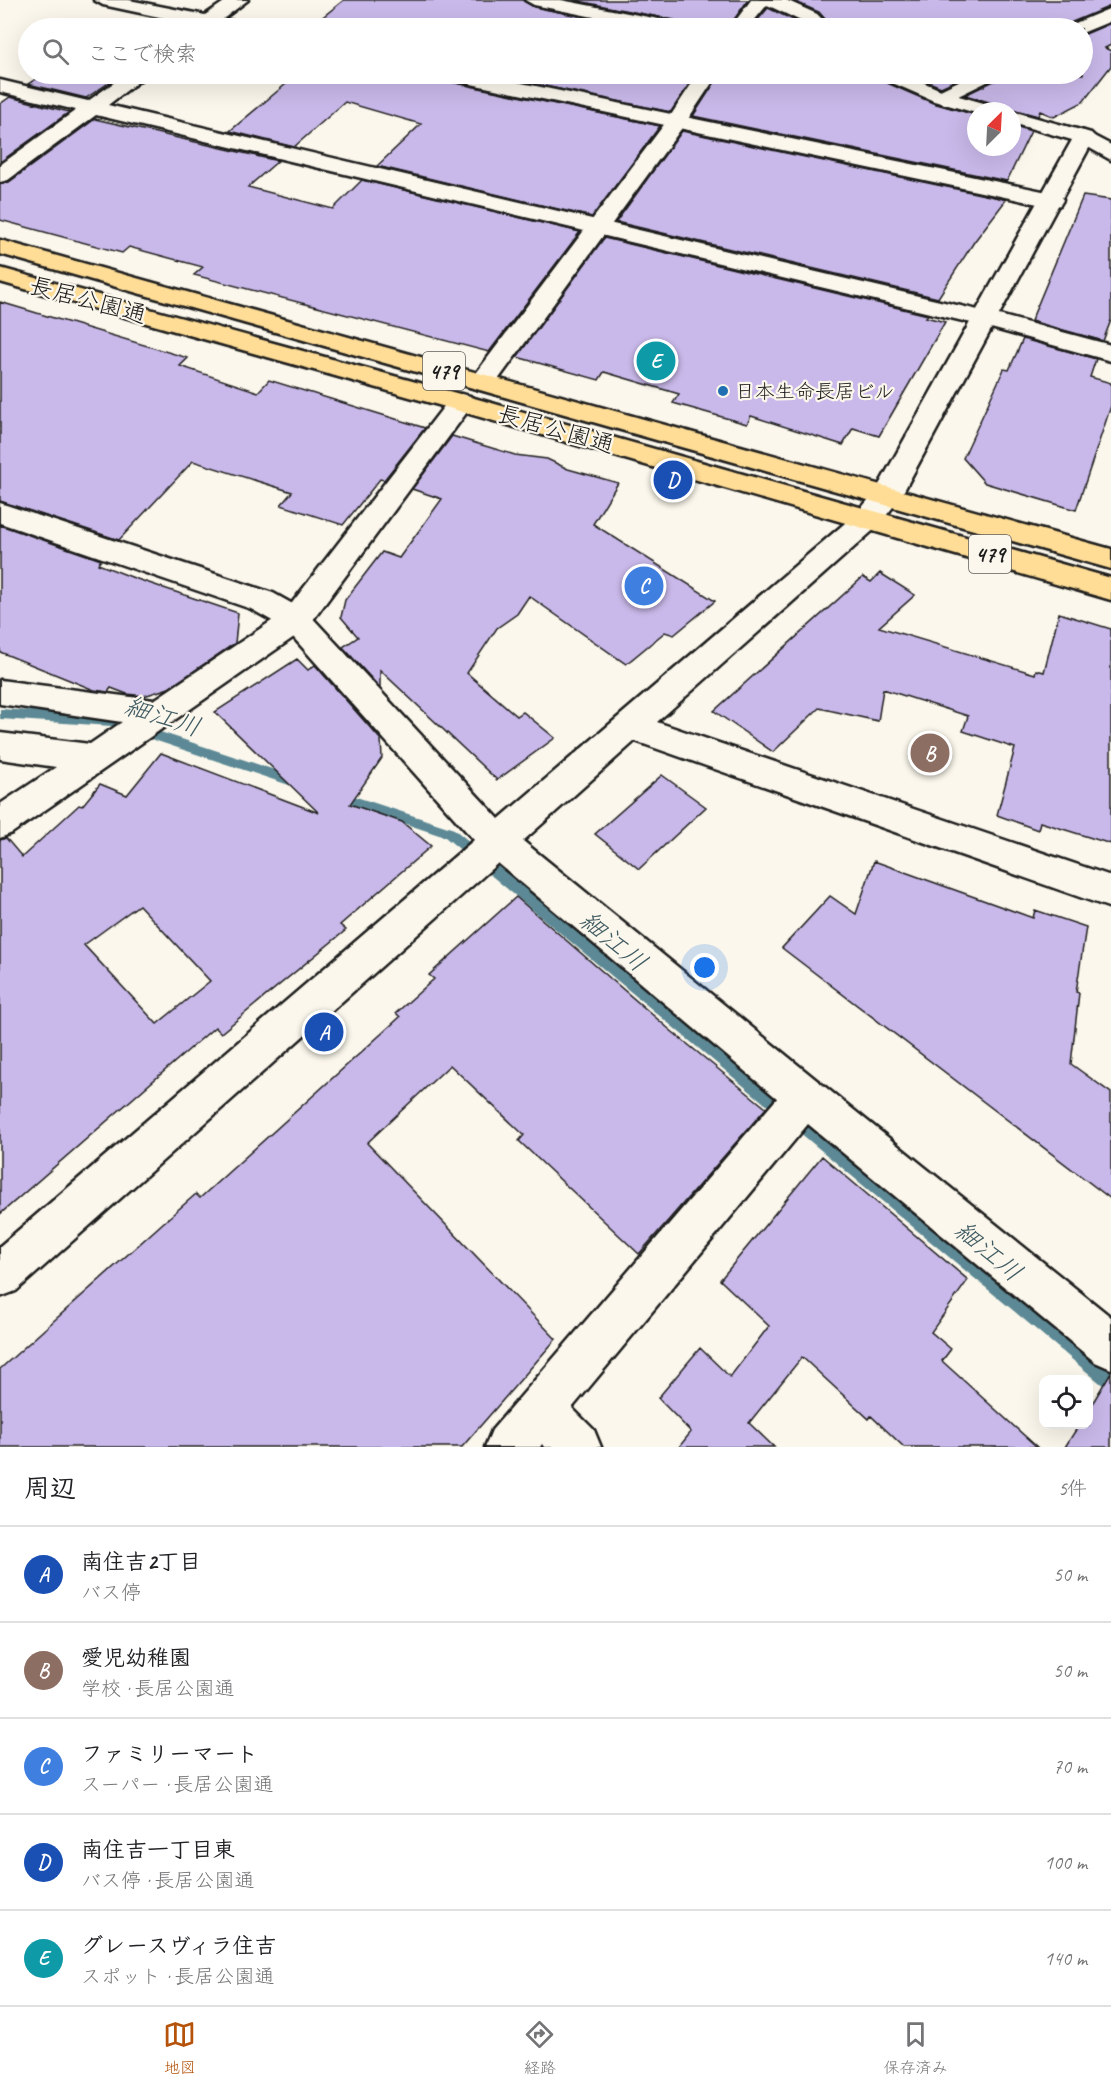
<!DOCTYPE html>
<html lang="ja">
<meta charset="utf-8">
<style>
:root{--surface:#fff;--page:#f2f2f2;--text:#202124;--muted:#757577;--line:#e0e0e0;--accent:#b45309}
body{margin:0;font-family:Caveat,"Klee One",sans-serif;background:var(--page);color:var(--text)}
.controls{position:absolute;right:18px;bottom:18px;display:grid;overflow:hidden;border-radius:12px;box-shadow:0 6px 24px #0002}
.controls button{width:54px;height:54px;display:grid;place-items:center;padding:0;border:0;border-bottom:2px solid var(--line);background:var(--surface);color:var(--text);font:30px sans-serif}
.compass{position:absolute;left:967px;top:102px;width:54px;height:54px;border-radius:50%;background:var(--surface);box-shadow:0 6px 24px #0002;rotate:24deg}
.you{position:absolute;left:705px;top:968px;width:21px;height:21px;margin:-15px;border:4px solid #fff;border-radius:50%;background:#1a73e8;box-shadow:0 0 0 9px #1a73e833}
.badge{display:grid;place-items:center;width:39px;height:39px;border-radius:50%;background:var(--accent);color:#fff;font-size:20px;font-weight:700}
.pin{position:absolute;translate:-50% -50%;border:3px solid #fff;box-shadow:0 2px 6px #0006}
.list{margin:0;padding:0;list-style:none}
h2{display:flex;justify-content:space-between;align-items:center;height:78px;margin:0;padding:0 24px;font-size:26px}
h2 small{font-size:20px;font-weight:400;color:var(--muted)}
.list li{display:grid;grid-template-columns:39px 1fr auto;gap:18px;align-items:center;box-sizing:border-box;height:96px;padding:0 24px;border-top:2px solid var(--line)}
.list b{display:block;font-size:22px;white-space:nowrap}
.list p{margin:0;font-size:20px;white-space:nowrap;color:var(--muted)}
.list em{font-size:20px;font-style:normal;color:var(--muted)}
.icon{flex:none;width:33px;height:33px;fill:none;stroke:currentColor;stroke-width:2;stroke-linecap:round;stroke-linejoin:round}
.map{position:relative;flex:none;width:1111px;height:1447px;overflow:hidden}
.search{position:absolute;background:var(--surface);box-shadow:0 6px 24px #0002;left:18px;right:18px;top:18px;height:66px;display:flex;align-items:center;gap:15px;box-sizing:border-box;padding:0 21px;border-radius:33px;color:var(--muted);font-size:22px}
.sheet{height:558px;background:var(--surface)}
nav{display:flex;justify-content:space-around;align-items:center;box-sizing:border-box;height:84px;border-top:2px solid var(--line);background:var(--surface);font-size:16px;color:var(--muted)}
nav a{display:grid;justify-items:center;gap:3px}
nav .on{color:var(--accent)}
.map>svg:first-child{display:block}
.lines{fill:none;stroke-linecap:round;stroke-linejoin:round}
.stream{fill:#5c8995;fill-rule:evenodd}
.building{fill:#c9b9ea;stroke:#1c1c1c;stroke-width:1.5;fill-rule:evenodd}
.minor-casing{stroke:#1c1c1c;stroke-width:5}
.tertiary-casing{stroke:#1c1c1c;stroke-width:5}
.trunk-casing{stroke:#1c1c1c;stroke-width:5}
.minor{fill:#fbf7ec;fill-rule:evenodd}
.tertiary{fill:#fbf7ec;fill-rule:evenodd}
.trunk{fill:#ffdd96;fill-rule:evenodd}
.poi-dot{fill:#1f6fb2;stroke:#fbf7ec;stroke-width:2}
.labels{text-anchor:middle;stroke-width:4.5;stroke-linejoin:round;paint-order:stroke}
.far-poi-label{font-size:20px;fill:#1c1c1c;stroke:#fbf7ec;text-anchor:start}
.shield{fill:#fbf7ec;stroke:#5f5e5a;stroke-width:1.5}
.shield-label{font-size:22px;font-weight:bold;fill:#1c1c1c}
.street-label{font-size:24px;fill:#1c1c1c;stroke:#fbf7ec}
.water-label{font-size:26px;font-style:italic;fill:#415c63;stroke:#fbf7ec}
</style>
<div class="map">
<svg width="1111" height="1447" viewBox="0 0 1111 1447">
<rect width="100%" height="100%" fill="#fbf7ec"/>
<filter id="ink" filterUnits="userSpaceOnUse"><feTurbulence type="fractalNoise" baseFrequency=".0167" numOctaves="2"/><feDisplacementMap in="SourceGraphic" scale="12" xChannelSelector="R" yChannelSelector="G"/><feConvolveMatrix kernelMatrix="1 2 1 2 8 2 1 2 1" color-interpolation-filters="sRGB"/></filter>
<g filter="url(#ink)">
<g class="lines">
<path class="stream" d="M0,709L112,716L302,779L304,783L302,787L298,788L112,726L0,719Z
M338,791L454,829L1111,1370V1389L1105,1387L445,837L334,800L332,796L334,792Z"/>
</g>
<path class="building" d="M344,0H523L534,7L639,28H309Z
M573,0H748L728,28H685L674,20Z
M791,0H1111V6L1072,22L1069,28H833L819,12Z
M768,8L802,24L808,28H751Z
M1111,23V45L1105,48L1111,51V66L1083,102L1054,117L1040,111L1038,116L1012,109L1003,111L999,105L965,95L996,80L1000,74H1083V35Z
M44,74H122L86,98L28,84Z
M254,74H440L443,79L451,82L660,126L592,217L377,166L421,124L345,102L294,147L230,131L286,84L250,76Z
M487,74H696L671,112Z
M720,74H876L880,80L933,103L976,115V147H1012V125L1031,131L1007,181L693,116Z
M909,74H969L941,87Z
M10,97L69,112L0,162V104Z
M95,119L278,161L248,187L333,209L362,180L580,232L489,352L194,275L203,267L129,247L122,253L0,220V184L9,182Z
M682,131L999,198L1006,200L974,242L938,298L616,222Z
M1083,196L1111,200V320L1103,341L1031,321Z
M604,238L928,315L926,317L945,322L879,436L853,428L843,445L751,416L747,424L673,403L679,394L604,372L599,380L517,357Z
M0,302L188,358L180,366L258,392L269,380L425,428L384,480L380,479L343,525L281,505L292,492L193,461L119,540L0,501Z
M1023,339L1096,359L1090,377L1111,383V406L1076,510L985,483L963,458L1004,369L1009,370Z
M452,436L515,455L547,459L568,469L618,483L593,524L715,601L674,635L665,632L626,664L529,596L517,614L497,628L467,673L517,716L523,712L555,738L497,780L380,670V688L343,647L358,637L341,617L345,600L382,552L399,558L442,499L412,489Z
M0,525L101,560L98,564L134,578L238,613L235,643L169,688L144,696L127,694L111,688L108,692L94,690L0,652Z
M880,573L915,595L879,627L1035,674L1036,670L1044,672L1059,613L1111,629V844L1040,822L1038,830L997,815L1015,748L963,731L968,716L883,689L878,721L819,708L773,752L714,711L863,577L871,582Z
M297,659L308,670L315,665L381,740L382,758L350,804L402,822L431,846L340,925L346,930L221,1033L215,1027L0,1214V840L6,838L22,857L79,805L82,806L100,784L127,795L161,753L319,813L215,712ZM139,905L210,981L157,1024L84,945Z
M662,775L706,807L639,869L595,834Z
M874,861L1033,918L1035,910L1086,927L1076,992L1079,993L1071,1064L1111,1093V1199L782,948L830,896L856,914Z
M516,897L669,1029L766,1108L639,1254L519,1141L524,1135L450,1065L367,1143L556,1339L462,1447H0V1369L164,1222L196,1194L200,1198L400,1017L396,1013L434,979L429,975Z
M822,1156L968,1280L931,1332L951,1349L942,1361L1037,1447H904L871,1416L869,1419L802,1357L749,1423L774,1447H679L691,1432L658,1398L700,1348L730,1377L769,1326L720,1280Z
M1111,1372V1447H1065L1079,1425H1089V1409Z"/>
<g class="lines">
<defs>
<path id="minor" d="M94,0H129L205,15L227,0H248L223,19L245,24L247,28H190L192,24L103,5Z
M525,0H561L674,22L683,28H648L534,5Z
M1111,8V21L1082,33V28H1071L1073,24Z
M126,74H148L108,105L995,314L1111,345V361L980,325L96,115L8,180L0,182V165L76,110L0,92V80L88,101Z
M442,74H478L1052,193L1060,195L1063,200L1060,205L1052,207L452,80L445,78Z
M973,74H998L995,78L948,101H934L931,97L934,93Z
M1084,131L1111,145V160L1077,141L1073,137L1077,133Z
M461,394L470,396L474,402L470,408L307,628L12,833L0,838V804L56,767L0,759V733L90,744L122,722L0,704V680L154,700L285,612L452,396Z
M805,1076L819,1082L1111,1317V1369L1095,1362L808,1124L572,1408L594,1430L601,1447H544L542,1444L540,1447H485L492,1430L791,1082Z"/>
<path id="tertiary" d="M751,0H786L817,14L831,28H811L803,22L767,5L748,28H730Z
M698,74H718L684,125L492,388L483,390L474,388L470,382L474,376L669,118Z
M878,74H904L948,93L998,107L1001,111H976V113L934,101L881,78Z
M1011,111H1012L1019,113L1091,133L1095,137L900,498L878,526L657,722L1111,876V908L635,741L523,841L819,1082L825,1096L819,1110L805,1116L791,1110L498,863L16,1291L0,1297V1246L474,840L285,628L251,609L0,523V503L273,593L307,612L499,819L858,512L875,492L1072,140L1012,123Z"/>
<path id="trunk" d="M0,240L1111,549V569L0,254Z
M0,268L467,396L1111,578V600L449,408L0,282Z"/>
</defs>
<use href="#minor" class="minor-casing"/>
<use href="#tertiary" class="tertiary-casing"/>
<use href="#trunk" class="trunk-casing"/>
<use href="#minor" class="minor"/>
<use href="#tertiary" class="tertiary"/>
<use href="#trunk" class="trunk"/>
</g>
</g>
<circle class="poi-dot" cx="723" cy="391" r="6"/>
<g class="labels">
<g class="far-poi-label">
<text x="735" y="398">日本生命長居ビル</text>
</g>
<g class="shield">
<rect x="423" y="352" width="42" height="38" rx="4.5"/>
<rect x="969" y="535" width="42" height="38" rx="4.5"/>
</g>
<g class="shield-label">
<text x="444" y="379">479</text>
<text x="990" y="562">479</text>
</g>
<g class="street-label">
<text transform="translate(88 300) rotate(15)" y="8">長居公園通</text>
<text transform="translate(556 429) rotate(16)" y="8">長居公園通</text>
</g>
<g class="water-label">
<text transform="translate(163 716) rotate(18)" y="9">細江川</text>
<text transform="translate(614 941) rotate(40)" y="9">細江川</text>
<text transform="translate(989 1251) rotate(40)" y="9">細江川</text>
</g>
</g>
</svg>
<div class="controls">
<button><svg class="icon" aria-label="locate" viewBox="0 0 24 24"><circle cx="12" cy="12" r="6"/><path d="M12 2v4M12 18v4M2 12h4M18 12h4"/></svg></button>
</div>
<svg class="compass" viewBox="-18 -18 36 36"><path d="M0-13l5 13h-10z" fill="#e53935"/><path d="M0 13l5-13h-10z" fill="#757577"/></svg>
<div class="you"></div>
<div class="pin badge" style="left:324px;top:1032px;background:#1a4fb4">A</div>
<div class="pin badge" style="left:930px;top:753px;background:#8d6e63">B</div>
<div class="pin badge" style="left:644px;top:586px;background:#3f7fe0">C</div>
<div class="pin badge" style="left:673px;top:480px;background:#1a4fb4">D</div>
<div class="pin badge" style="left:656px;top:361px;background:#0f9aa8">E</div>
<div class="search"><svg class="icon" aria-label="search" viewBox="0 0 24 24"><circle cx="10" cy="10" r="6"/><path d="M15 15l6 6"/></svg>ここで検索</div>
</div>
<section class="sheet">
<h2>周辺<small>5件</small></h2>
<ul class="list">
<li><span class="badge" style="background:#1a4fb4">A</span><div><b>南住吉2丁目</b><p>バス停</p></div><em>50 m</em></li>
<li><span class="badge" style="background:#8d6e63">B</span><div><b>愛児幼稚園</b><p>学校 · 長居公園通</p></div><em>50 m</em></li>
<li><span class="badge" style="background:#3f7fe0">C</span><div><b>ファミリーマート</b><p>スーパー · 長居公園通</p></div><em>70 m</em></li>
<li><span class="badge" style="background:#1a4fb4">D</span><div><b>南住吉一丁目東</b><p>バス停 · 長居公園通</p></div><em>100 m</em></li>
<li><span class="badge" style="background:#0f9aa8">E</span><div><b>グレースヴィラ住吉</b><p>スポット · 長居公園通</p></div><em>140 m</em></li>
</ul>
</section>
<nav>
<a class="on"><svg class="icon" aria-label="map" viewBox="0 0 24 24"><path d="M3 6l6-2 6 2 6-2v14l-6 2-6-2-6 2zM9 4v14M15 6v14"/></svg>地図</a>
<a><svg class="icon" aria-label="directions" viewBox="0 0 24 24"><path d="M12 3l9 9-9 9-9-9zM9 14v-3h6M13 9l2 2-2 2"/></svg>経路</a>
<a><svg class="icon" aria-label="saved" viewBox="0 0 24 24"><path d="M7 4h10v16l-5-4-5 4z"/></svg>保存済み</a>
</nav>
